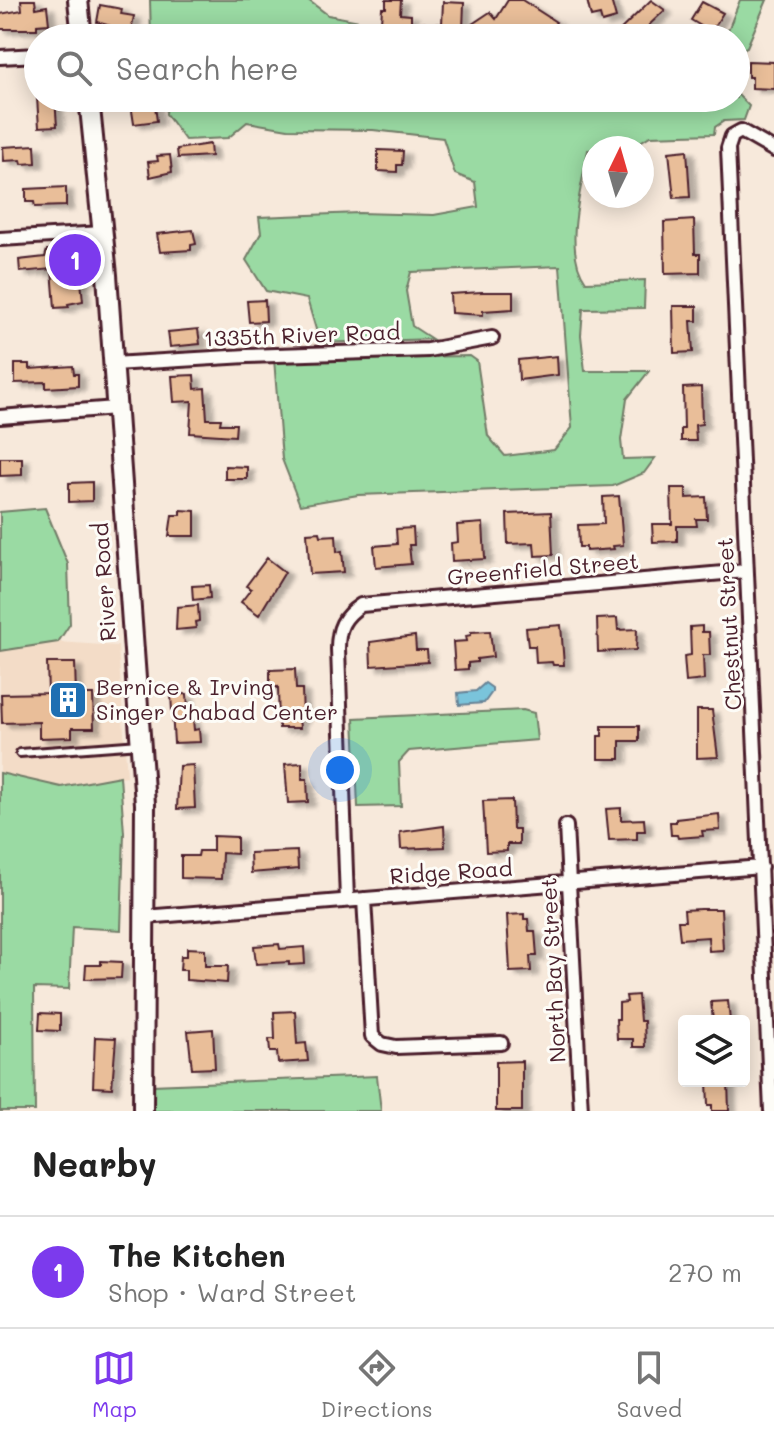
<!DOCTYPE html>
<meta charset="utf-8">
<style>
:root{--surface:#fff;--page:#f6f6f6;--text:#222;--muted:#767676;--line:#e0e0e0;--accent:#7c3aed}
body{margin:0;font-family:Mali,sans-serif;background:var(--page);color:var(--text)}
.controls{position:absolute;right:24px;bottom:24px;display:grid;overflow:hidden;border-radius:8px;box-shadow:0 4px 20px #0003}
.controls button{width:72px;height:72px;display:grid;place-items:center;padding:0;border:0;border-bottom:2px solid var(--line);background:var(--surface);color:var(--text);font:40px sans-serif}
.compass{position:absolute;left:582px;top:136px;width:72px;height:72px;border-radius:50%;background:var(--surface);box-shadow:0 4px 20px #0003;rotate:5deg}
.you{position:absolute;left:340px;top:770px;width:28px;height:28px;margin:-20px;border:6px solid #fff;border-radius:50%;background:#1a73e8;box-shadow:0 0 0 12px #1a73e833}
.badge{display:grid;place-items:center;width:52px;height:52px;border-radius:50%;background:var(--accent);color:#fff;font-size:26px;font-weight:700}
.pin{position:absolute;translate:-50% -50%;border:4px solid #fff;box-shadow:0 2px 8px #0006}
.list{margin:0;padding:0;list-style:none}
h2{display:flex;justify-content:space-between;align-items:center;height:104px;margin:0;padding:0 32px;font-size:34px}
h2 small{font-size:26px;font-weight:400;color:var(--muted)}
.list li{display:grid;grid-template-columns:52px 1fr auto;gap:24px;align-items:center;box-sizing:border-box;height:112px;padding:0 32px;border-top:2px solid var(--line)}
.list b{display:block;font-size:30px;white-space:nowrap}
.list p{margin:0;font-size:26px;white-space:nowrap;color:var(--muted)}
.list em{font-size:26px;font-style:normal;color:var(--muted)}
.icon{flex:none;width:44px;height:44px;fill:none;stroke:currentColor;stroke-width:2;stroke-linecap:round;stroke-linejoin:round}
.map{position:relative;flex:none;width:774px;height:1111px;overflow:hidden}
.search{position:absolute;background:var(--surface);box-shadow:0 4px 20px #0003;left:24px;right:24px;top:24px;height:88px;display:flex;align-items:center;gap:20px;box-sizing:border-box;padding:0 28px;border-radius:44px;color:var(--muted);font-size:30px}
.sheet{height:216px;background:var(--surface)}
nav{display:flex;justify-content:space-around;align-items:center;box-sizing:border-box;height:112px;border-top:2px solid var(--line);background:var(--surface);font-size:22px;color:var(--muted)}
nav a{display:grid;justify-items:center;gap:4px}
nav .on{color:var(--accent)}
.map>svg:first-child{display:block}
.built{fill:#f3dcc7}
.green{fill:#9adaa3;stroke:#727c67;stroke-width:2}
.water{fill:#7ac4db;stroke:#678295;stroke-width:2}
.building{fill:#e9be99;stroke:#4a1f2b;stroke-width:2;filter:url(#shadow)}
.lines{fill:none;stroke-linecap:round;stroke-linejoin:round}
.lane-casing{stroke:#4a1f2b;stroke-width:12}
.street-casing{stroke:#4a1f2b;stroke-width:18}
.secondary-casing{stroke:#4a1f2b;stroke-width:24}
.lane{stroke:#fdfcf7;stroke-width:6}
.street{stroke:#fdfcf7;stroke-width:12}
.secondary{stroke:#fdfcf7;stroke-width:18}
.labels{text-anchor:middle;stroke-width:6;stroke-linejoin:round;paint-order:stroke}
.street-label{font-size:22px;fill:#4a1f2b;stroke:#fdfcf7}
.poi-label{font-size:22px;fill:#4a1f2b;stroke:#fdfcf7;text-anchor:start}
</style>
<div class="map">
<svg width="774" height="1111" viewBox="0 0 774 1111">
<defs>
<filter id="shadow"><feDropShadow dx="7" dy="4" stdDeviation="2" flood-color="#0004"/></filter>
</defs>
<rect width="100%" height="100%" fill="#f7e9db"/>
<filter id="ink" filterUnits="userSpaceOnUse"><feTurbulence type="fractalNoise" baseFrequency=".0125" numOctaves="2"/><feDisplacementMap in="SourceGraphic" scale="16" xChannelSelector="R" yChannelSelector="G"/><feConvolveMatrix kernelMatrix="1 2 1 2 8 2 1 2 1" color-interpolation-filters="sRGB"/></filter>
<g filter="url(#ink)">
<path class="built" d="M58,642L118,646L127,776L61,787L0,773V651Z"/>
<path class="green" d="M150,0H308L328,15L359,21L362,23L365,38H151Z
M740,0H767L747,47L736,52V38H725Z
M736,93L749,106L744,120L724,121L715,127L714,134L650,136L632,147L588,150C582,188 562,250 586,282L645,280L644,308L583,309L581,335L585,371H649L627,399L621,440L623,459L655,458L644,473L613,486L358,495L300,505L282,459L274,359L470,356L477,361L488,436L505,456L554,450L572,428L560,266L411,272L406,291L412,326L432,339L320,343L307,299L266,291L246,260L261,233L259,217L359,213L434,215L478,207L475,182L455,174L443,138L373,130L288,129L247,122L228,138L185,140L166,114L167,98H307L362,105L417,107L427,98H736Z
M45,508L68,564L70,624L58,642L0,651V512Z
M523,710L534,713L537,740L409,751L399,762L401,806L358,807L354,718Z
M0,773L61,787L120,776L124,833L121,930L72,927L69,989L34,988L35,1111H0Z
M377,1076L381,1111H152V1085Z"/>
<path class="water" d="M485,683L492,688V692L484,703L459,705L458,693L476,691Z"/>
<path class="building" d="M21,0H35L36,8L47,6L49,24L37,25V29H0V14L22,10Z
M386,0H401L400,14L411,15V22L442,24L443,2L464,3L463,30L490,12L496,19L508,0H522L556,22L545,38L380,36L382,8H386Z
M587,0H611L616,18L602,22L600,15L591,17Z
M651,0L665,10L649,25L661,38H612Z
M702,2L723,13L711,32L691,20Z
M100,5L122,9L121,14L134,16L131,32L97,22Z
M748,61L774,62V89L752,88V77H748Z
M37,98H55L57,126L39,127Z
M130,98H154L157,121L134,124Z
M210,144L211,156L178,158L177,149Z
M35,145L36,163L22,164L21,160L4,161L3,147Z
M378,150L403,151L402,165H397V172L378,171Z
M687,150L690,197L674,198L669,152Z
M170,155L172,172L150,177L148,162L158,161L157,156Z
M66,187V206L35,207L34,202H26V189Z
M694,220L695,254H700V273L665,274L664,222Z
M193,230L196,244L191,245V250L160,252L157,234Z
M47,250L78,251L83,301L68,304L69,307L55,308L52,269L20,272L19,260L45,257Z
M482,292H513V309L483,311V315L451,313L450,294Z
M265,300L266,321L249,322L247,301Z
M673,306H697V321H691L693,352L674,353Z
M198,329L200,344L170,347L168,332Z
M557,356L558,375L519,380L518,360Z
M15,364H30V369L73,366L74,374H78V386L46,388V382L15,383Z
M194,375L195,389L205,388L207,419H221L220,424H236L235,436L190,433L192,401L174,402L172,376Z
M701,387L702,424L695,425L696,441H681V429H684L683,388Z
M0,458H22V475L0,476Z
M225,466L247,467V479H225Z
M92,482V501L69,502V483Z
M671,488H686V498L706,497L707,519H696L697,526H677V541L653,542L652,524H672Z
M619,496L623,545L613,546L614,549L586,551V547H579L578,525L604,524L603,497Z
M181,510L195,511V536H169L172,515H181Z
M551,512L553,555L535,556L534,543L508,544L507,514Z
M483,523L485,559L452,561L451,543L458,542L457,525Z
M413,528L414,545H409L411,564L376,567L374,546L397,544L396,529Z
M320,532L321,536L336,535L337,552L342,551L344,572L310,574L307,533Z
M267,558L285,572L259,615L241,602L251,589L246,586Z
M209,585L210,598L193,600L192,586Z
M198,605L199,621L195,622L196,628L176,630L177,607Z
M617,618L618,630L637,629L636,650L598,652L597,619Z
M561,625L564,665H553L552,662L536,663L535,646H528L526,628Z
M702,626V632H709L710,655H703L704,680L686,682L684,656L691,655L690,627Z
M490,631L493,657L477,659V662L468,663V669L455,670L453,642L467,641L466,636L471,635V632Z
M415,636L416,650H427L428,662L371,666L370,642Z
M47,663H75L76,695H93L94,728H72V737L39,738V722L2,723L1,694L48,693Z
M295,669L296,689H302L303,718H299L300,728H279L278,687L270,688V670Z
M187,694L189,720L193,719L194,730L199,729L200,742L174,743L171,695Z
M697,710H712L718,757L697,758Z
M602,726H639V741H620V759H598V736H602Z
M302,763V779H307L308,802L288,803L285,764Z
M193,765L195,808L177,809L179,766Z
M512,800L513,829H519V844H507V851L486,852L483,801Z
M621,808V820L644,819L645,831H637V839L609,840L606,809Z
M719,814L720,830L702,831L703,836L678,838L677,835H671L670,822H676V819Z
M444,826L445,847L401,849L400,832Z
M213,836L237,837V854L222,853L221,879L181,878V856H198L199,851H213Z
M297,851L298,869L251,873L250,853Z
M700,909H721L723,950L709,951L708,937L680,939L678,921H685L684,910Z
M524,914V919H528L529,931H535L537,956H530L531,971L510,972L507,915Z
M279,944L280,949L304,947L305,964L289,965V962L256,964L254,946Z
M187,948L205,949V966H228L227,983L186,980V970H180L181,956H187Z
M101,961L122,962L121,978L85,979L86,965H101Z
M638,995L640,1021H644L645,1047H633V1039H617L616,1019H619V1003L627,1002L626,996Z
M728,1001L730,1021H713L711,1002Z
M295,1011L297,1044L306,1043L308,1061L278,1063L277,1052H270L269,1039H275L274,1012Z
M40,1013L60,1014V1031L39,1030Z
M213,1029L215,1068L192,1069L188,1031Z
M95,1037L116,1038L112,1088L93,1087Z
M522,1061V1111H496V1062Z
M707,1081H728L729,1111H712V1105H708Z"/>
<g class="lines">
<defs>
<path id="lane" d="M20,753L140,744"/>
<path id="street" d="M0,57L38,55
M0,239L103,233
M113,364L247,356L428,350L492,338
M0,417L116,408
M566,826L581,1111
M364,899L372,1036L382,1044L396,1047L501,1043
M347,900L338,649C338,628 343,617 361,605L746,571
M145,917L761,867
M771,1111L728,148L732,136L741,131L774,150"/>
<path id="secondary" d="M78,0L82,38
M89,98L107,275L145,804L143,1111"/>
</defs>
<use href="#lane" class="lane-casing"/>
<use href="#street" class="street-casing"/>
<use href="#secondary" class="secondary-casing"/>
<use href="#lane" class="lane"/>
<use href="#street" class="street"/>
<use href="#secondary" class="secondary"/>
</g>
</g>
<defs>
<symbol id="building-square" viewBox="-11 -11 22 22"><rect x="-9" y="-9" width="18" height="18" rx="4" fill="#1f6fb2" stroke="#fdfcf7"/><path d="M-4-6H4V6H1V3H-1V6H-4ZM-2.5-4.3h1.7v1.8h-1.7ZM.8-4.3h1.7v1.8H.8ZM-2.5-1h1.7V.8h-1.7ZM.8-1h1.7V.8H.8Z" fill="#fff"/></symbol>
</defs>
<g fill-rule="evenodd">
<use href="#building-square" x="46" y="678" width="44" height="44"/>
</g>
<g class="labels">
<g class="street-label">
<text transform="translate(302 335) rotate(-2)" y="8">1335th River Road</text>
<text transform="translate(543 569) rotate(-5)" y="8">Greenfield Street</text>
<text transform="translate(104 582) rotate(-94)" y="8">River Road</text>
<text transform="translate(729 624) rotate(-93)" y="8">Chestnut Street</text>
<text transform="translate(451 872) rotate(-4)" y="8">Ridge Road</text>
<text transform="translate(553 970) rotate(-93)" y="8">North Bay Street</text>
</g>
<g class="poi-label">
<text x="96" y="695">Bernice &amp; Irving<tspan x="96" dy="25">Singer Chabad Center</tspan></text>
</g>
</g>
</svg>
<div class="controls">
<button><svg class="icon" aria-label="layers" viewBox="0 0 24 24"><path d="M12 4l9 5-9 5-9-5zM3 14l9 5 9-5"/></svg></button>
</div>
<svg class="compass" viewBox="-18 -18 36 36"><path d="M0-13l5 13h-10z" fill="#e53935"/><path d="M0 13l5-13h-10z" fill="#767676"/></svg>
<div class="you"></div>
<div class="pin badge" style="left:75px;top:260px">1</div>
<div class="search"><svg class="icon" aria-label="search" viewBox="0 0 24 24"><circle cx="10" cy="10" r="6"/><path d="M15 15l6 6"/></svg>Search here</div>
</div>
<section class="sheet">
<h2>Nearby<small></small></h2>
<ul class="list">
<li><span class="badge">1</span><div><b>The Kitchen</b><p>Shop · Ward Street</p></div><em>270 m</em></li>
</ul>
</section>
<nav>
<a class="on"><svg class="icon" aria-label="map" viewBox="0 0 24 24"><path d="M3 6l6-2 6 2 6-2v14l-6 2-6-2-6 2zM9 4v14M15 6v14"/></svg>Map</a>
<a><svg class="icon" aria-label="directions" viewBox="0 0 24 24"><path d="M12 3l9 9-9 9-9-9zM9 14v-3h6M13 9l2 2-2 2"/></svg>Directions</a>
<a><svg class="icon" aria-label="saved" viewBox="0 0 24 24"><path d="M7 4h10v16l-5-4-5 4z"/></svg>Saved</a>
</nav>
